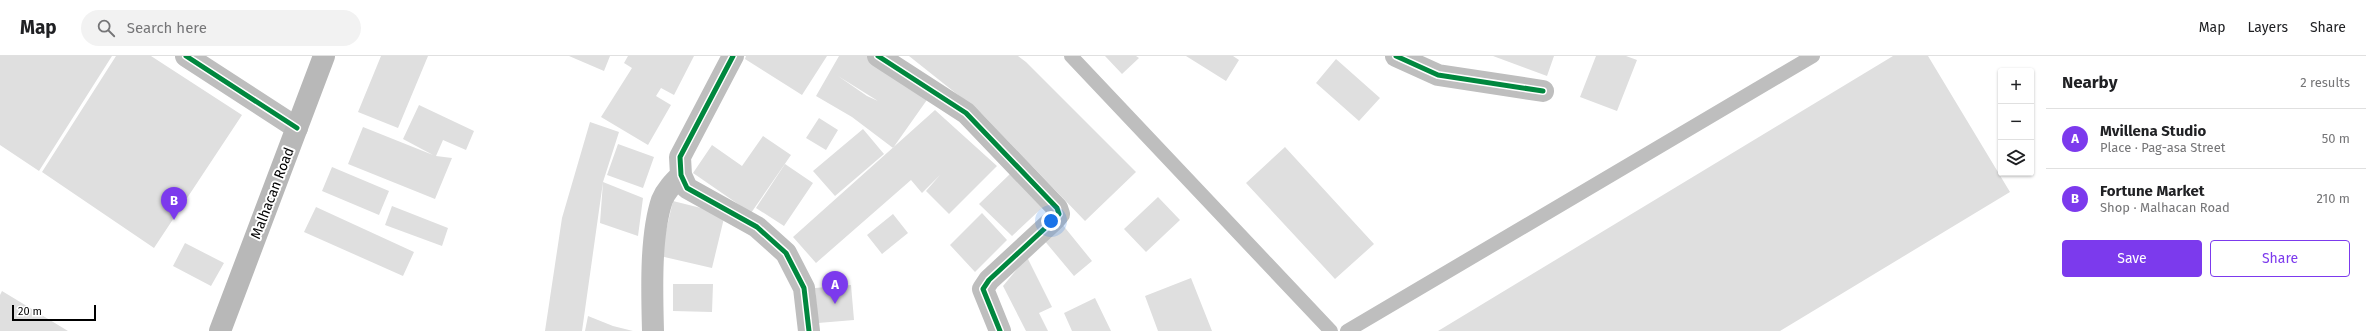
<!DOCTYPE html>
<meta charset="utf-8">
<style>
:root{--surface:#fff;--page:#f2f2f2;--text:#202124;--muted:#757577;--line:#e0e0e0;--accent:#7c3aed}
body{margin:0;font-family:"Fira Sans",sans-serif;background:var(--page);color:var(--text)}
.controls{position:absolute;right:12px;top:12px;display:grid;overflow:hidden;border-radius:4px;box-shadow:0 1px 3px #0004}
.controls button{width:36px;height:36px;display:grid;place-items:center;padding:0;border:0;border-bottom:1px solid var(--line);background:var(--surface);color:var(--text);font:20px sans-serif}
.scale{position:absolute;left:12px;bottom:10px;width:84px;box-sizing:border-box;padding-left:4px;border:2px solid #000;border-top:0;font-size:11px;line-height:14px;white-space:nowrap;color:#000;-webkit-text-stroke:3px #fff;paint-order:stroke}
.you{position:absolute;left:1051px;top:165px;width:14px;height:14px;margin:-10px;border:3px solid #fff;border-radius:50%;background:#1a73e8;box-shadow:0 0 0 6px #1a73e833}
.badge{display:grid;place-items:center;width:26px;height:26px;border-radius:50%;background:var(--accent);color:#fff;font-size:13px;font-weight:700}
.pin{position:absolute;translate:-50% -33px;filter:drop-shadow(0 1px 2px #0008)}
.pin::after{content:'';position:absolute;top:21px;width:14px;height:12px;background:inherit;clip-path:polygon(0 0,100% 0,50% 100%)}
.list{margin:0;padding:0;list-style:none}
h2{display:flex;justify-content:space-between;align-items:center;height:52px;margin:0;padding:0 16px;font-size:17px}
h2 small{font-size:13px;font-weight:400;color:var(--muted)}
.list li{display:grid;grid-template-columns:26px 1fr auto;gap:12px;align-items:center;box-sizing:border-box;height:60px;padding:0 16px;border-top:1px solid var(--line)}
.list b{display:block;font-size:15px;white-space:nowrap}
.list p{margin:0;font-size:13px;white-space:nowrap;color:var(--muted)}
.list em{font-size:13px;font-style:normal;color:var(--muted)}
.actions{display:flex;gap:8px;padding:12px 16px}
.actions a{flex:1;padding:9px 0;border:1px solid var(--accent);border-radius:4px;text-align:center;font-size:14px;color:var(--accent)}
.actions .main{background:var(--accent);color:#fff}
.icon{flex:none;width:22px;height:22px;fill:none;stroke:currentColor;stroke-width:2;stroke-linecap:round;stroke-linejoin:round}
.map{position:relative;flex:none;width:2046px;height:275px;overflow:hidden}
header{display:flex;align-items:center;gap:24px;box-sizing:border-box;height:56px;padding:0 20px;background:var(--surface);border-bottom:1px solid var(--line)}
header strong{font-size:19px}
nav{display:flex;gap:22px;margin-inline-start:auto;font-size:14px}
.search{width:280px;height:36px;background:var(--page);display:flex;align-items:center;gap:10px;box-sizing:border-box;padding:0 14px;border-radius:22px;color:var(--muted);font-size:15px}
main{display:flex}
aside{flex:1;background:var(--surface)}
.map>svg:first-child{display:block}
.building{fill:#dfdfdf;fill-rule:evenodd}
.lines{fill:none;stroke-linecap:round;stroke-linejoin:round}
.service{stroke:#bebebe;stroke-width:14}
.minor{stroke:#bebebe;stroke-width:22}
.secondary{stroke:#b8b8b8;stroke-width:22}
.cycleway-casing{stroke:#fff;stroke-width:8}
.cycleway{stroke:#00873e;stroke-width:5}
.labels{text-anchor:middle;stroke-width:4;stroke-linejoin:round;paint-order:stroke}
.street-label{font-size:14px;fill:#000;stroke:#fff}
</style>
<header>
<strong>Map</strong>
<div class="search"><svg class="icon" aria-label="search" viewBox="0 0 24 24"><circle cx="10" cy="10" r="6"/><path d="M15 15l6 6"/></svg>Search here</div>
<nav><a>Map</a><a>Layers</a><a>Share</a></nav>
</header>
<main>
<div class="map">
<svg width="2046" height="275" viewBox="0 0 2046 275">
<rect width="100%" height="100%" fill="#fff"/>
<path class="building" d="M0,0H112L39,115L0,89Z
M116,0H151L242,59L154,192L42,116Z
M381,0H428L398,72L358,56Z
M569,0H610L604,15Z
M628,0H694L674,39L661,32L656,40L671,49L648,89L601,61L632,12L624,7Z
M746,0H827L802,39L745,3Z
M839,0H867L929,41L893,92L852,61L816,40ZM838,20L878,45L867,40Z
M909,0H1018L1026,6L1136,116L1085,165L982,58Z
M1105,0H1136L1139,2L1122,18Z
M1186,0H1233L1239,4L1226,25Z
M1493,0H1554L1547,20Z
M1596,0H1626L1637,4L1617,55L1580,41Z
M1893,0H1928L2010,136L1780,275H1438Z
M1336,3L1380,42L1359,65L1316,27Z
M419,49L474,75L466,94L443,84L436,100L452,102L435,143L348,108L363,71L433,99L403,83Z
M935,54L997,110L949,158L926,135L940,119L922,137L911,124L816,207L793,181Z
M819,62L838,74L826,94L806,82Z
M590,66L619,76L603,126L643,142L638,180L600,167L603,126L582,275H545L562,162Z
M863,73L884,98L835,140L813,115Z
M763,80L791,99L751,157L693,117L712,89L742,110Z
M618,88L654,101L643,132L607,119Z
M1285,91L1374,188L1335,223L1246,127Z
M785,108L813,127L784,170L756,152Z
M332,111L389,135L379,159L322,135Z
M1011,117L1044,150L1012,180L979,148Z
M1158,141L1180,164L1146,196L1124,173Z
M673,145L725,158L712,212L660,200Z
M392,150L448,172L442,190L385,169Z
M316,151L414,196L403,220L304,176Z
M982,157L1007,184L975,216L950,189Z
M893,158L908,177L882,198L867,179Z
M1062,168L1092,205L1074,220L1043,183Z
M185,187L224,207L211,230L173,210Z
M1027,201L1052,251L1039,257L1048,275H1026L1003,230Z
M1191,222L1212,275H1158L1145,240Z
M673,228H713L712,256L673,255Z
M851,229L854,264L818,267L815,232Z
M2,235L68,275H0V239Z
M1095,242L1111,275H1072L1064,257Z
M588,260L613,270L633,275H585Z"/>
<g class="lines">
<path class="service" d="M1071,0L1331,275
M1347,275L1813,0"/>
<path class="minor" d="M186,0L297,72
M733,0L680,101L681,119L687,132L757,171L786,197L804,232L809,275
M878,0L966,57L1057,152L1059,158L1055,163L989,224L983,233L1000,275
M1396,0L1438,19L1543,35
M653,275C652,236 650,180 662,144C666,134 674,126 681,119"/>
<path class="secondary" d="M220,275L324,0"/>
<defs>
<path id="cycleway" d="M186,0L297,72
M733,0L680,101L681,119L687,132L757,171L786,197L804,232L809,275
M878,0L966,57L1057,152L1059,158L1055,163L989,224L983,233L1000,275
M1396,0L1438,19L1543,35"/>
</defs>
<use href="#cycleway" class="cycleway-casing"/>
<use href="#cycleway" class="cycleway"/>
</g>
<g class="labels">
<g class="street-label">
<text transform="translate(272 137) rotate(-69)" y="5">Malhacan Road</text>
</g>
</g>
</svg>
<div class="controls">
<button>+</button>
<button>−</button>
<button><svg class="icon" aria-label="layers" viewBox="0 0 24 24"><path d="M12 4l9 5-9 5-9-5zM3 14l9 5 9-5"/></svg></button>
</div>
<div class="scale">20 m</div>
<div class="you"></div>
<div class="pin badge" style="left:835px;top:248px">A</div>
<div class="pin badge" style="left:174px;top:164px">B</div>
</div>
<aside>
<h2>Nearby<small>2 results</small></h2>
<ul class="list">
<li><span class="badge">A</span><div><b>Mvillena Studio</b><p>Place · Pag-asa Street</p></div><em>50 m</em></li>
<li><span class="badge">B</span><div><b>Fortune Market</b><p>Shop · Malhacan Road</p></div><em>210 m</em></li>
</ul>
<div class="actions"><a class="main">Save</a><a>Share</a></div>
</aside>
</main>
